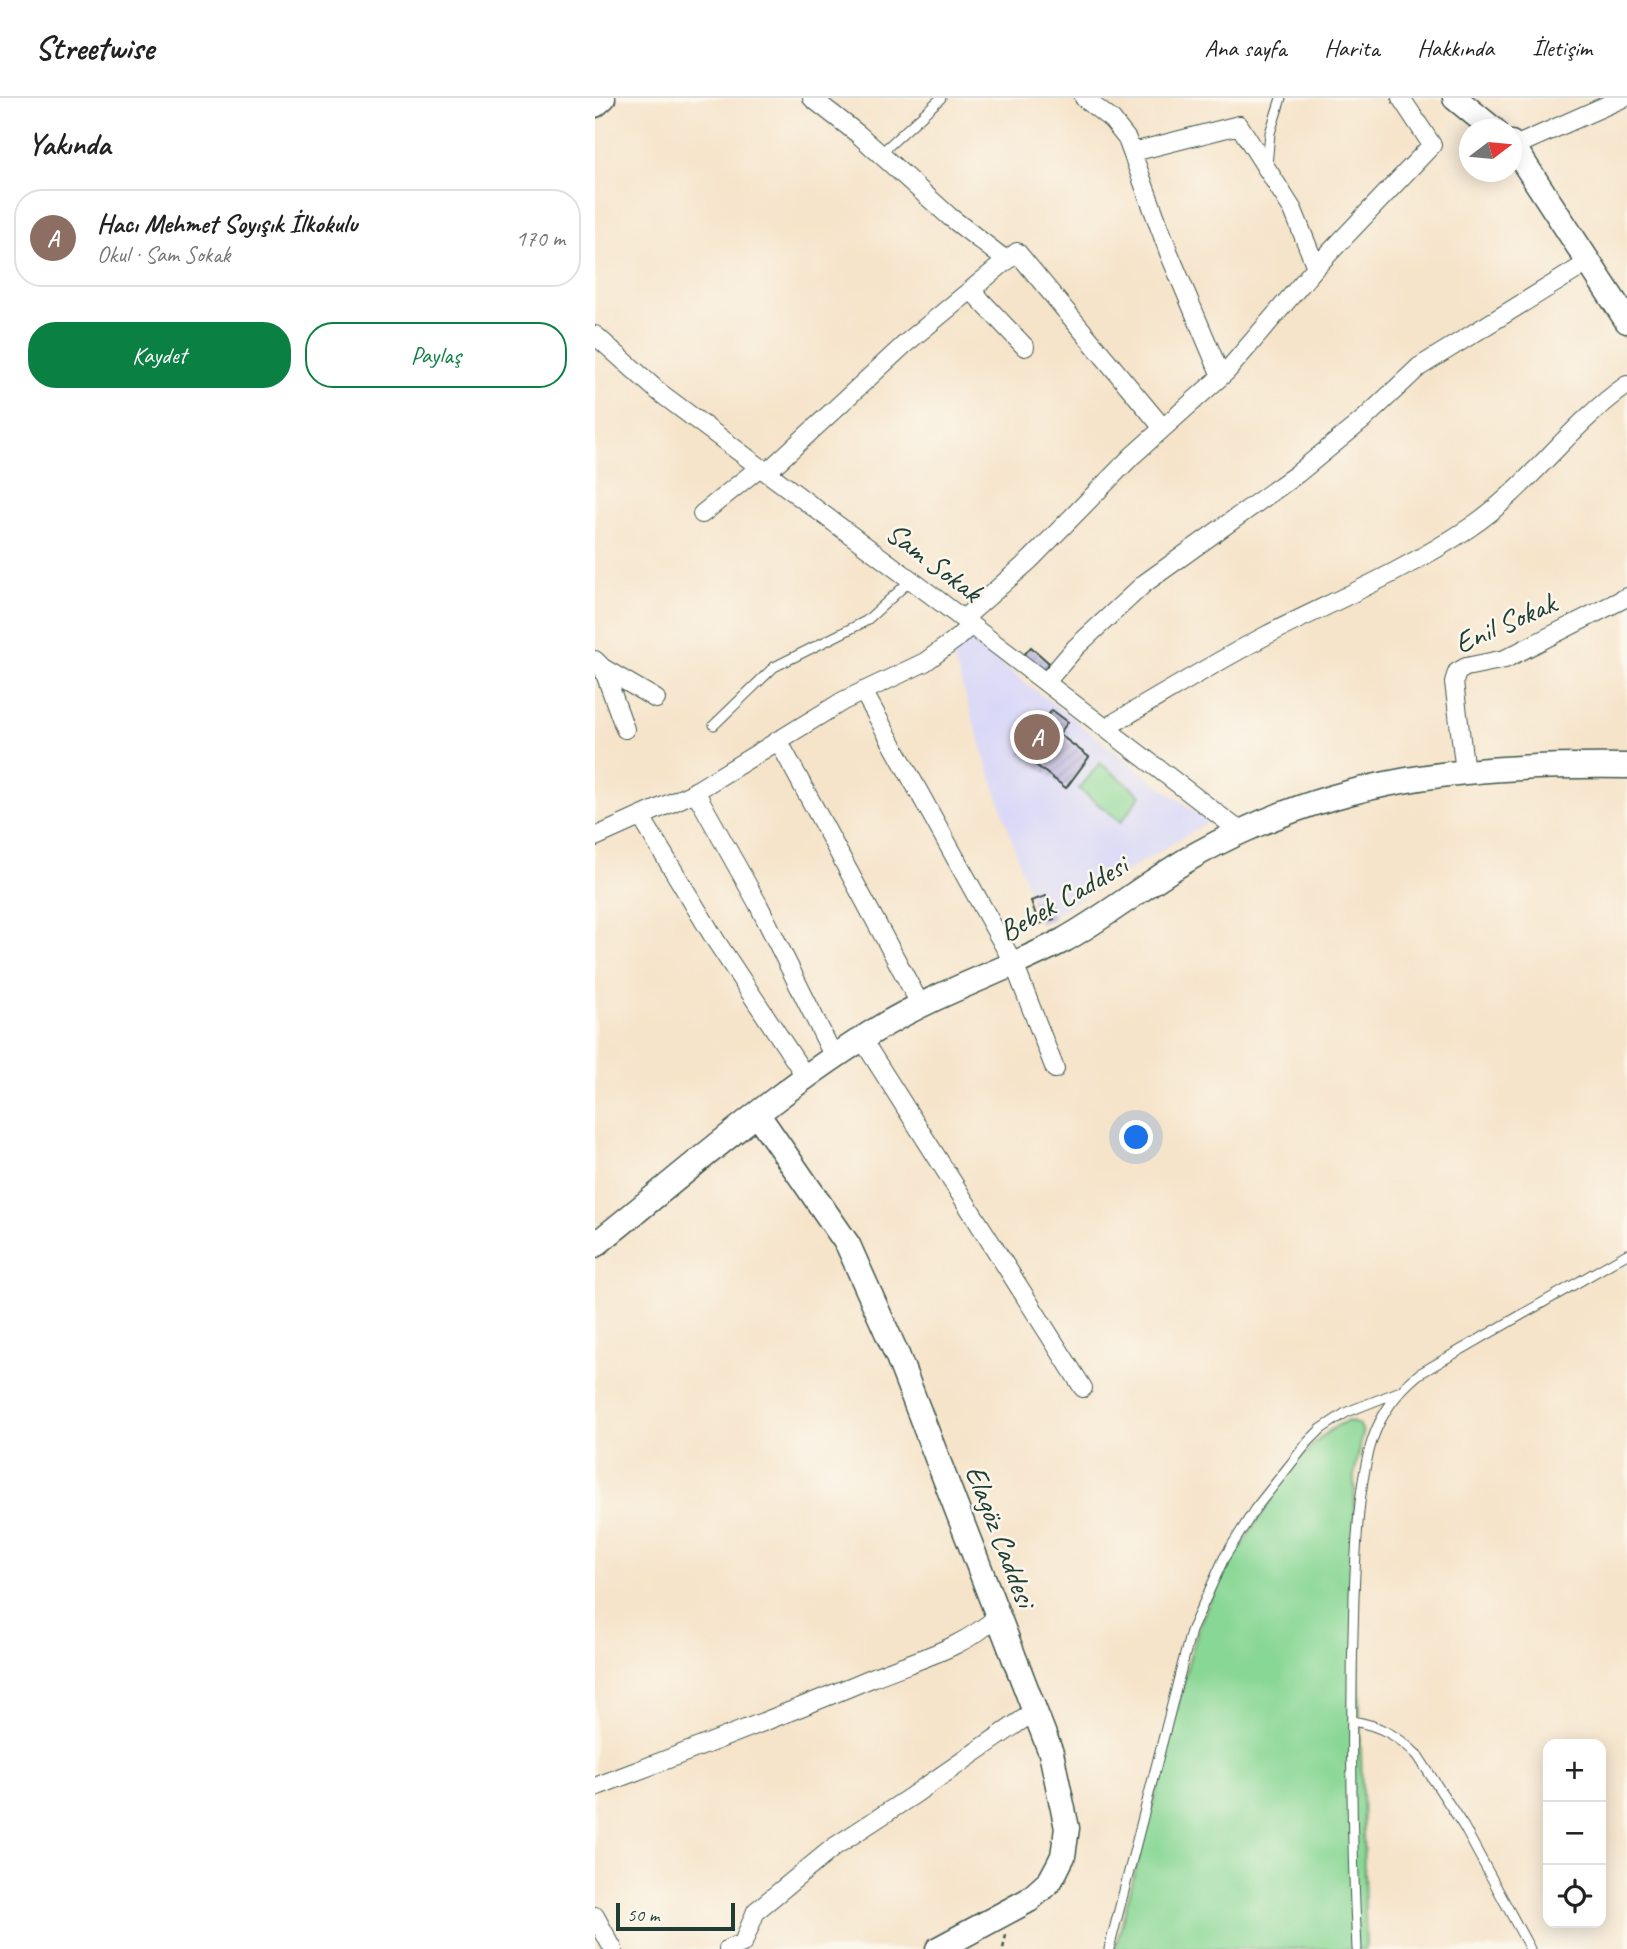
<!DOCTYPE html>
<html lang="tr">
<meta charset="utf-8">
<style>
:root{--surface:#fff;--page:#f2f2f2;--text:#222;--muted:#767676;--line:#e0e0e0;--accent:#0b8043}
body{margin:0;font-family:Caveat,sans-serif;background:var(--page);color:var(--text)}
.controls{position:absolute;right:21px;bottom:21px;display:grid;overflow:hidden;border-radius:14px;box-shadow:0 4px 18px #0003}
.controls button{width:63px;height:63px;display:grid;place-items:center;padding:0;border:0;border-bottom:2px solid var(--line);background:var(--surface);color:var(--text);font:35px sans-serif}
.compass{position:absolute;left:864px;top:21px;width:63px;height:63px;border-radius:50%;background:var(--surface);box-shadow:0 4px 18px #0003;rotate:74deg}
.scale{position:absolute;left:21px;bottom:18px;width:119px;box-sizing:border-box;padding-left:7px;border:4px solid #1f3d34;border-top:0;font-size:19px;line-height:24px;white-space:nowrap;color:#1f3d34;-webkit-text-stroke:5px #fbf7ec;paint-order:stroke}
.you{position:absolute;left:542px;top:1040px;width:24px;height:24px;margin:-18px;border:5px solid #fff;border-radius:50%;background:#1a73e8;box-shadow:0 0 0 10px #1a73e833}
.badge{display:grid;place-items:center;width:46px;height:46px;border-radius:50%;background:var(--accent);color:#fff;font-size:23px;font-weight:700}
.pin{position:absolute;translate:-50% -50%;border:4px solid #fff;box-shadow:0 2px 7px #0006}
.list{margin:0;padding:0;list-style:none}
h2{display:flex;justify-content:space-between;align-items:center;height:91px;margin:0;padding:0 28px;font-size:30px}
h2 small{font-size:23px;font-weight:400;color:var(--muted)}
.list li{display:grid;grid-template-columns:46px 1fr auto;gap:21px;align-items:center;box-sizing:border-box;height:98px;margin:0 14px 14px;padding:0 14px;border:2px solid var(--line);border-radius:28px}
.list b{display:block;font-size:26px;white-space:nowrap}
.list p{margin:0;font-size:23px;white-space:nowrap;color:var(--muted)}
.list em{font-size:23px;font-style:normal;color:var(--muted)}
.actions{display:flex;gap:14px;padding:21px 28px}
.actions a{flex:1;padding:16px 0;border:2px solid var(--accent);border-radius:28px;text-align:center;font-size:24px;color:var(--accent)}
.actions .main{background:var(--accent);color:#fff}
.icon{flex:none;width:38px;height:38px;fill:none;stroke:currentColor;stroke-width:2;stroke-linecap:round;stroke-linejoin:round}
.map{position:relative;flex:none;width:1032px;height:1851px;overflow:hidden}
header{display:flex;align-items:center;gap:42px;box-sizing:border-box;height:98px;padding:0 35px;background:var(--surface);border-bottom:2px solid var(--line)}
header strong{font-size:33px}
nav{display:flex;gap:38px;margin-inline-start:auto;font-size:24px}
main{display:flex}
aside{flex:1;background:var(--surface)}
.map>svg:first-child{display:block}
.built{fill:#d8d7f8}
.green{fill:#89d795;stroke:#548a64;stroke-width:2}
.building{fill:url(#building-hatch)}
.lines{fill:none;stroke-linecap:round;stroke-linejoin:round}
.lane-casing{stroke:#3f564a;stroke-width:11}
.street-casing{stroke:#3f564a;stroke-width:20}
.secondary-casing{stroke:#3f564a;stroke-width:27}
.path{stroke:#3f564a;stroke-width:2.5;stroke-dasharray:5 5;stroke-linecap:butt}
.lane{stroke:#fff;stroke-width:9}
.street{stroke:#fff;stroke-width:18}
.secondary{stroke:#fff;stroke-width:24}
.labels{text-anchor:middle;stroke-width:5;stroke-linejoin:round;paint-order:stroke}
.street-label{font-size:30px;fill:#1f3d34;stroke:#fbf7ec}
</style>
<header>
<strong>Streetwise</strong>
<nav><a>Ana sayfa</a><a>Harita</a><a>Hakkında</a><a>İletişim</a></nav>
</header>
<main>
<aside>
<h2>Yakında<small></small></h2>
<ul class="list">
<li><span class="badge" style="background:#8d6e63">A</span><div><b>Hacı Mehmet Soyışık İlkokulu</b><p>Okul · Sam Sokak</p></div><em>170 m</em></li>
</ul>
<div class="actions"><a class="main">Kaydet</a><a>Paylaş</a></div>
</aside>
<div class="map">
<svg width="1032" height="1851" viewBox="0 0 1032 1851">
<defs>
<pattern id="building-hatch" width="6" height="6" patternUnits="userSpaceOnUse" patternTransform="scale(1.75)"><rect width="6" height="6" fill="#b7b0df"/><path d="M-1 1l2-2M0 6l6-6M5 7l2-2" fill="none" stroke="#9490b6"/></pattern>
</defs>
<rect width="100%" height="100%" fill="#fbf7ec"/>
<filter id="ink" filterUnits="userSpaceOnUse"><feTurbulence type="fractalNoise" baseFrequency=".0143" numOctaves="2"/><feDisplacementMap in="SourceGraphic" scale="14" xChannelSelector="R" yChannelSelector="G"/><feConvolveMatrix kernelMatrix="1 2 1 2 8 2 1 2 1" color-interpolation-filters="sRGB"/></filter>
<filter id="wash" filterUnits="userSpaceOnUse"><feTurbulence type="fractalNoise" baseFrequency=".00686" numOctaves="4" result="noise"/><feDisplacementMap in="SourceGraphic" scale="28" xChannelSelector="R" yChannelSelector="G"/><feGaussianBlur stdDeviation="1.57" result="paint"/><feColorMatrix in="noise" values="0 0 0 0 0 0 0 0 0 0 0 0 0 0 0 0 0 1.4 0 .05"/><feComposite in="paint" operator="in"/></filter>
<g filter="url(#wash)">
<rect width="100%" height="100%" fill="#f6e4ca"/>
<path class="built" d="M370,539L613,724L444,826L356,553Z"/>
<path class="green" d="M505,665L546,697L526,724L484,691Z
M753,1323L765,1327L768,1335L759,1378L771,1851H520C539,1777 559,1703 578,1629C587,1593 593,1557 607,1521C624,1479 651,1440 676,1402C693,1375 723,1333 753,1323Z"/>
<g id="blocks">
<path class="building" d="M436,549L454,565L447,574L428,558Z
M457,612L473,624L464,636L494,659L471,690L425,655Z
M451,798L459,821L444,826L436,803Z"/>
</g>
</g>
<g filter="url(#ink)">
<use href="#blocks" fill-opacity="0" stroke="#3f564a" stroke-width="2"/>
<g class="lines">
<defs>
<path id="lane" d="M285,56L346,0
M672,67L675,35L686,0
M119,627L179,569L271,523L316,482
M757,1623C784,1627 804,1638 823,1658L869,1729L935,1851
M514,1851L596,1533L629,1460L660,1411L713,1344L726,1331L752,1314L803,1294
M762,1851C756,1734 755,1616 759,1498C761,1451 763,1384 778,1340C787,1314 803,1293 824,1276L1032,1156"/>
<path id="street" d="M217,0L263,36L355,119L412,163
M489,0L517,22L532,41L574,155L626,278
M920,48L1028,0
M538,54L644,27L698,112L721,169
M376,192L430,249
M0,237L64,294L339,499L646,734
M172,374L310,246L422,154L568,330
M107,416L165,369
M368,521L435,462L537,358L632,273L721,169L837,47L806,0
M0,562L8,570L61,601
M8,570L30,631
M451,584L481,549L550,485L702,376L769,321L824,269L994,164
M268,593L419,866L460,971
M510,630C564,599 617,566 672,537C739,503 812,472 874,430C934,390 973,328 1032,287
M183,642L325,906
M870,674L859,584L862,574L871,569L910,561L1032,499
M100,693L163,806L239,959
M46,719L121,843L211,979
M0,739L96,696L248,603L330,564L361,541L376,527
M267,941L488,1290
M0,1689C94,1653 187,1618 279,1579C323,1561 367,1551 403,1518
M0,1818L18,1851
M133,1851L148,1845L161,1813L239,1749L317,1698L440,1613"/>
<path id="secondary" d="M860,0L899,32
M0,7L8,0
M916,45L1032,223
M163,1017L253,1147L303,1259L456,1655L472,1730L468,1758L462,1770L455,1783L434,1802L343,1851
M0,1147C94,1072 186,989 289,927C346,893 410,873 469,842C515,816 556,782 602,756C740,679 876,666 1032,668"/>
</defs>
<use href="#lane" class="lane-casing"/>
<use href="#street" class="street-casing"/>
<use href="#secondary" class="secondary-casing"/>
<path class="path" d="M408,1851L411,1837"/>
<use href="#lane" class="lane"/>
<use href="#street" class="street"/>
<use href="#secondary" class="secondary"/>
</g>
</g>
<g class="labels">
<g class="street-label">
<text transform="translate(339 464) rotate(37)" y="10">Sam Sokak</text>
<text transform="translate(910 525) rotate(-24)" y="10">Enil Sokak</text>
<text transform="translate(468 800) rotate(-30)" y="10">Bebek Caddesi</text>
<text transform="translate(406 1438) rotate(69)" y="10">Elagöz Caddesi</text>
</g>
</g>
</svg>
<div class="controls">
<button>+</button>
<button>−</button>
<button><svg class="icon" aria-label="locate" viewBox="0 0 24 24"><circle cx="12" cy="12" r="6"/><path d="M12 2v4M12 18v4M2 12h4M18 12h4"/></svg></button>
</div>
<svg class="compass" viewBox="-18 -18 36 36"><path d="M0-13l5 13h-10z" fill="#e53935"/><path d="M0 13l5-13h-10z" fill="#767676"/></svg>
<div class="scale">50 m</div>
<div class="you"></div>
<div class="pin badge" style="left:442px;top:639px;background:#8d6e63">A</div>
</div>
</main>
